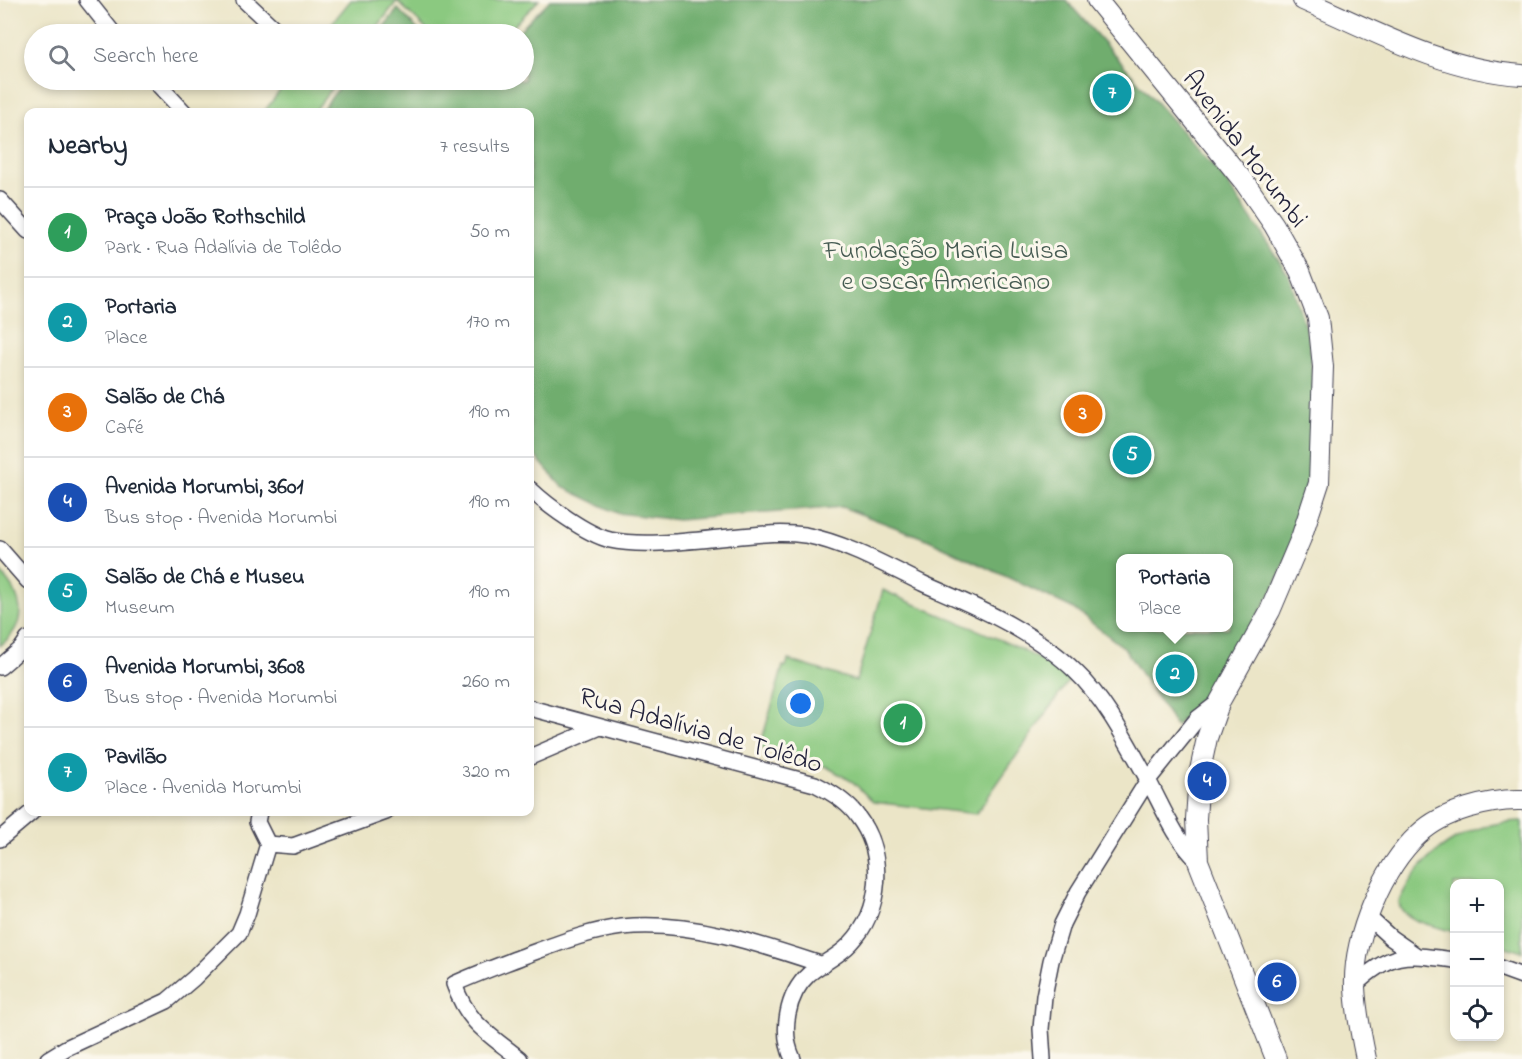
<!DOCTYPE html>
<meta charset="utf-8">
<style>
:root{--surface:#fff;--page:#f2f2f3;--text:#1f2937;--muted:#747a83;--line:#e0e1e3;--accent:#7c3aed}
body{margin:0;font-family:"Indie Flower",sans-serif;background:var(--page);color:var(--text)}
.controls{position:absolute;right:18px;bottom:18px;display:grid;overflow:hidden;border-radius:12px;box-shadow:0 3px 9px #0003}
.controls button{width:54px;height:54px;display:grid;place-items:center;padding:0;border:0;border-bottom:2px solid var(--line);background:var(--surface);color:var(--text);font:30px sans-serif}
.you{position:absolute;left:801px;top:704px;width:21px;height:21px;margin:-15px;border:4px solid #fff;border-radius:50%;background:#1a73e8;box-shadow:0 0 0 9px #1a73e833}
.badge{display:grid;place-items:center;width:39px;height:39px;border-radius:50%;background:var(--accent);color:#fff;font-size:20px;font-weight:700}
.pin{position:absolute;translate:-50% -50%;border:3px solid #fff;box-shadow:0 2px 6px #0006}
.popup{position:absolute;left:1116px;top:554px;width:117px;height:78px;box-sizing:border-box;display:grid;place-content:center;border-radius:12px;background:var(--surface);filter:drop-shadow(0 2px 4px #0005);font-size:20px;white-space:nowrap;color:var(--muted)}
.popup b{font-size:22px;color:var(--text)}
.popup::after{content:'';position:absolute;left:50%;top:100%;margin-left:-12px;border:12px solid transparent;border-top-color:var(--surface)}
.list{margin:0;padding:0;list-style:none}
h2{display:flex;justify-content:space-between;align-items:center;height:78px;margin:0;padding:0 24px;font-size:26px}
h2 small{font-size:20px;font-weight:400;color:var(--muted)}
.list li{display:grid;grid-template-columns:39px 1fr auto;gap:18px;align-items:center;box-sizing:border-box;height:90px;padding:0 24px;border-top:2px solid var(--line)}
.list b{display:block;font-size:22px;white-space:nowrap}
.list p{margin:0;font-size:20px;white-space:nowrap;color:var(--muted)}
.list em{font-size:20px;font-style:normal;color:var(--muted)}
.icon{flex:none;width:33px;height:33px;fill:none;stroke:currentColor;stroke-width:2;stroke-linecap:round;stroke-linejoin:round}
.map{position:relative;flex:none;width:1522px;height:1059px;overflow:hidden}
.search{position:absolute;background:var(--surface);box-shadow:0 3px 9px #0003;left:24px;top:24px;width:510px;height:66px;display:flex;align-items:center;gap:15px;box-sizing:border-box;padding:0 21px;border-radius:33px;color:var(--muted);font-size:22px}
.panel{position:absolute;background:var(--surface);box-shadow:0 3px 9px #0003;left:24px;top:108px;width:510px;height:708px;border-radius:12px}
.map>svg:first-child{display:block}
.green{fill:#8bc980;stroke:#56765e;stroke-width:1.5}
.forest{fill:#70ad6e;stroke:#496854;stroke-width:1.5;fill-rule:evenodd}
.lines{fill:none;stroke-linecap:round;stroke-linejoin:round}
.minor-casing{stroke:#403f50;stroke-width:18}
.major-casing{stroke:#403f50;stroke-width:22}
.minor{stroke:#fff;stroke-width:15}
.major{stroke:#fff;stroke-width:20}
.labels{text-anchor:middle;stroke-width:6;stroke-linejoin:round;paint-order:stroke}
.street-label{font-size:27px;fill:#22223b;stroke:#fbf7ec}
.park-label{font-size:27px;fill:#475c53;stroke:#fbf7ec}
</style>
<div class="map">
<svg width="1522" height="1059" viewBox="0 0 1522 1059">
<rect width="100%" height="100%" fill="#fbf7ec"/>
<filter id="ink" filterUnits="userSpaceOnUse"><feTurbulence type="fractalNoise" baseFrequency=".0167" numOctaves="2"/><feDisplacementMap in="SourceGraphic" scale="12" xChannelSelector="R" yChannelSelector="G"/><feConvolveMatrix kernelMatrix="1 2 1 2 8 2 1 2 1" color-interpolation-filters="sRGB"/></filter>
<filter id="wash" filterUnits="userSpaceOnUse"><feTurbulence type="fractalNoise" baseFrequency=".008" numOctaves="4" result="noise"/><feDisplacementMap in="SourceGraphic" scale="24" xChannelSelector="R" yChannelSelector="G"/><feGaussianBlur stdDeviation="1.35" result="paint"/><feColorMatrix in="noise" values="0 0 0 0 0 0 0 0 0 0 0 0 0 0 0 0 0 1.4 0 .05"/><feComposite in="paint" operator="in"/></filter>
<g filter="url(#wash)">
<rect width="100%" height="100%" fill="#ebe5c7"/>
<path class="green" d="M351,0H539L506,34H431L397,1L372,34H323Z
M288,80H338L314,112H264Z
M0,572C23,597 30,622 0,646Z
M883,590C943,619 1016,639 1070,679L976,814L873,802L853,782L827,767L760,747L783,666L786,667L788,660L856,681Z
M1522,821V952L1500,945V884H1454V932C1439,927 1400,921 1399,902C1420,853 1468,822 1522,821Z"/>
<path class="forest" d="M550,0H1066L1225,180L1289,275L1309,340L1318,434L1307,513L1274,588L1239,649L1202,697L1176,726L1124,648L1072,608L929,540L842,507L678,520L617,513L562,487L530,450V112H320L345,80H524V34H516ZM1121,558H1229V628H1121Z
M398,9L422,34H378Z"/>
</g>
<g filter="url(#ink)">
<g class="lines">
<defs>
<path id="minor" d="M87,0L114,34
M244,0L280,34
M154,80L184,112
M0,200L28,231
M530,489C548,506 586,534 610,540C646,548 703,539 741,536C762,534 784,532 805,535C846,543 885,565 922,583C951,596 981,608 1009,624C1032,637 1056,652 1075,671C1105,699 1128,744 1148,780C1163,808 1175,839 1198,861
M0,549L28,581
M0,667L21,649L28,639
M530,708L815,784C831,792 848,802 858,817C886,854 882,911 850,944C838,957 822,963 809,974C787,994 780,1032 793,1059
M530,757L600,727
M0,839L32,812
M268,844L293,846L386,812
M1368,917L1391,938L1417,956
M1500,968L1522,976
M1355,985C1392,950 1407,954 1454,960
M48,1059L66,1048L167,1001L194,978L239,933L247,914L268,844L257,822L259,812
M520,1059C489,1034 468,1024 454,984C476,974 498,966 521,957C554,945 587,931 622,927C690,920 760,944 823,965
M1043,1059L1041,1029L1044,996L1051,961L1062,924L1078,892L1148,780L1198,718L1220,701"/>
<path id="major" d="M1097,0L1245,183L1274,225L1300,271L1318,318L1323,367L1319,483L1301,538L1270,611L1220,701L1207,738L1199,775L1196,819L1198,861L1276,1059
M1303,0C1374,31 1444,70 1522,75
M1366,1059C1361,1035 1356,1011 1355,987C1353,937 1383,867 1419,834C1443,811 1490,799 1522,800"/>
</defs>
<use href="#minor" class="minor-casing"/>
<use href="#major" class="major-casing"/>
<use href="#minor" class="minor"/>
<use href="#major" class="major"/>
</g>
</g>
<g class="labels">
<g class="street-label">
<text transform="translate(1246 148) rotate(53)" y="9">Avenida Morumbi</text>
<text transform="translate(701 729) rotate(16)" y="9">Rua Adalívia de Tolêdo</text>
</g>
<g class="park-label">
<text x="946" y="258">Fundação Maria Luisa<tspan x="946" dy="31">e Oscar Americano</tspan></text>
</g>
</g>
</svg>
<div class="controls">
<button>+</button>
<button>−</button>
<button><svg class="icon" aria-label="locate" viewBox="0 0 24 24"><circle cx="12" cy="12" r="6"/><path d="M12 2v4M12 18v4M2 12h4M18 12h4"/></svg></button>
</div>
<div class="you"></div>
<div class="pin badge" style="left:903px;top:723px;background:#2e9e5b">1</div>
<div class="pin badge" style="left:1175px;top:674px;background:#0f9aa8">2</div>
<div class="popup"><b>Portaria</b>Place</div>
<div class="pin badge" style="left:1083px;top:414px;background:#e8710a">3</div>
<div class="pin badge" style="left:1207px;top:781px;background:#1a4fb4">4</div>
<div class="pin badge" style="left:1132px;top:455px;background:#0f9aa8">5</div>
<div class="pin badge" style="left:1277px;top:982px;background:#1a4fb4">6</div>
<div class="pin badge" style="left:1112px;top:93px;background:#0f9aa8">7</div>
<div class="search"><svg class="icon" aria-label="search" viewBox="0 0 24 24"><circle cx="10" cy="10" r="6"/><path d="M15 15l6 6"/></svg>Search here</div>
<section class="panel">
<h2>Nearby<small>7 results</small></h2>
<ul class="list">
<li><span class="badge" style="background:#2e9e5b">1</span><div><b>Praça João Rothschild</b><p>Park · Rua Adalívia de Tolêdo</p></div><em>50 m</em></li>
<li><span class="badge" style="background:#0f9aa8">2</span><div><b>Portaria</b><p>Place</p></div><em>170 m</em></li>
<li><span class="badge" style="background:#e8710a">3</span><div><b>Salão de Chá</b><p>Café</p></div><em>190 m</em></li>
<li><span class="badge" style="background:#1a4fb4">4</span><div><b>Avenida Morumbi, 3601</b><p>Bus stop · Avenida Morumbi</p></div><em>190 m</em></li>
<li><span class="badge" style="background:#0f9aa8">5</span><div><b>Salão de Chá e Museu</b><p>Museum</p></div><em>190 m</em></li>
<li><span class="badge" style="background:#1a4fb4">6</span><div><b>Avenida Morumbi, 3608</b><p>Bus stop · Avenida Morumbi</p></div><em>260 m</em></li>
<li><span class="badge" style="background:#0f9aa8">7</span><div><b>Pavilão</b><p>Place · Avenida Morumbi</p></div><em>320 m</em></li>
</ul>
</section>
</div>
